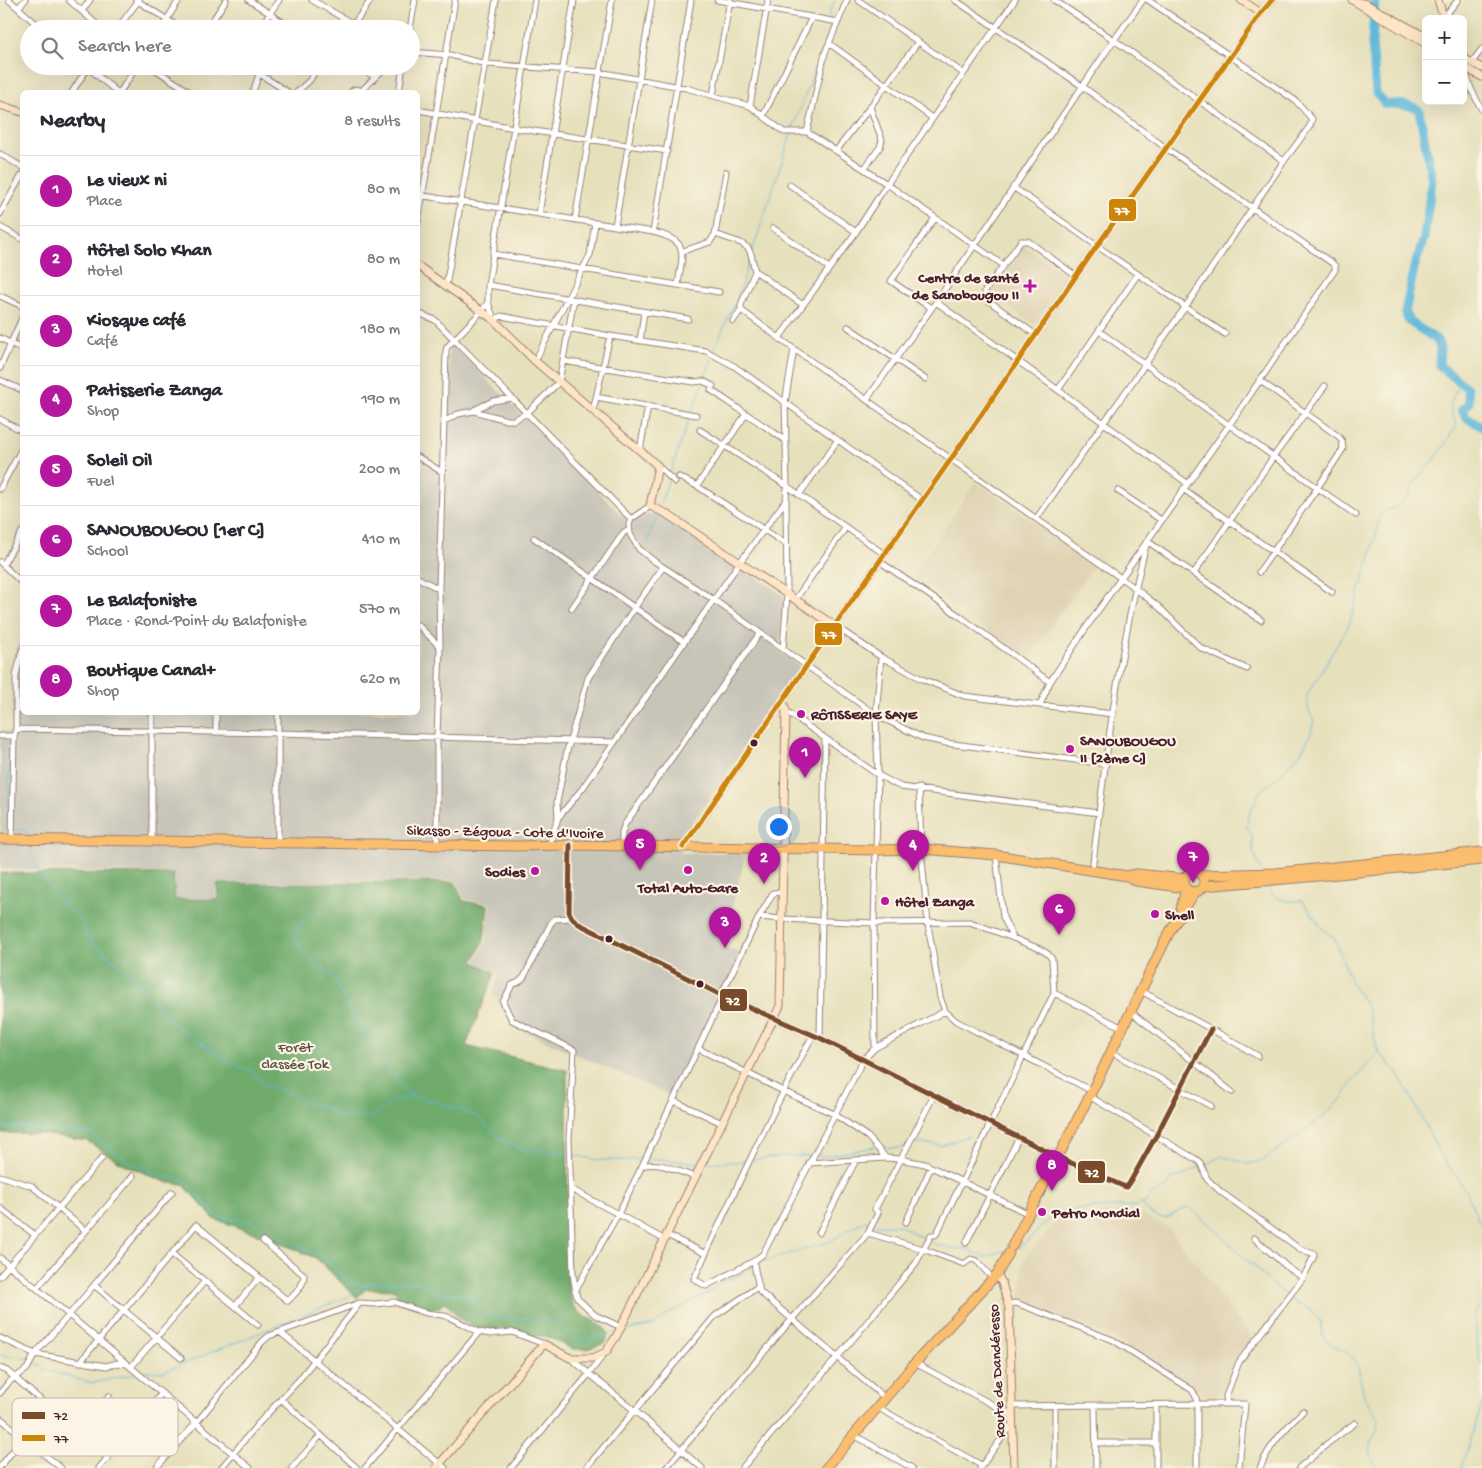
<!DOCTYPE html>
<meta charset="utf-8">
<style>
:root{--surface:#fff;--page:#f2f2f3;--text:#2b2b33;--muted:#7c7c81;--line:#e1e1e2;--accent:#b5179e}
body{margin:0;font-family:"Gochi Hand",sans-serif;background:var(--page);color:var(--text)}
.controls{position:absolute;right:15px;top:15px;display:grid;overflow:hidden;border-radius:8px;box-shadow:0 5px 20px #0002}
.controls button{width:45px;height:45px;display:grid;place-items:center;padding:0;border:0;border-bottom:1px solid var(--line);background:var(--surface);color:var(--text);font:25px sans-serif}
.you{position:absolute;left:778px;top:826px;width:18px;height:18px;margin:-12px;border:4px solid #fff;border-radius:50%;background:#1a73e8;box-shadow:0 0 0 8px #1a73e833}
.badge{display:grid;place-items:center;width:32px;height:32px;border-radius:50%;background:var(--accent);color:#fff;font-size:16px;font-weight:700}
.pin{position:absolute;translate:-50% -41px;filter:drop-shadow(0 1px 2px #0008)}
.pin::after{content:'';position:absolute;top:26px;width:18px;height:15px;background:inherit;clip-path:polygon(0 0,100% 0,50% 100%)}
.list{margin:0;padding:0;list-style:none}
h2{display:flex;justify-content:space-between;align-items:center;height:65px;margin:0;padding:0 20px;font-size:21px}
h2 small{font-size:16px;font-weight:400;color:var(--muted)}
.list li{display:grid;grid-template-columns:32px 1fr auto;gap:15px;align-items:center;box-sizing:border-box;height:70px;padding:0 20px;border-top:1px solid var(--line)}
.list b{display:block;font-size:19px;white-space:nowrap}
.list p{margin:0;font-size:16px;white-space:nowrap;color:var(--muted)}
.list em{font-size:16px;font-style:normal;color:var(--muted)}
.icon{flex:none;width:28px;height:28px;fill:none;stroke:currentColor;stroke-width:2;stroke-linecap:round;stroke-linejoin:round}
.map{position:relative;flex:none;width:1482px;height:1468px;overflow:hidden}
.search{position:absolute;background:var(--surface);box-shadow:0 5px 20px #0002;left:20px;top:20px;width:400px;height:55px;display:flex;align-items:center;gap:12px;box-sizing:border-box;padding:0 18px;border-radius:28px;color:var(--muted);font-size:19px}
.panel{position:absolute;background:var(--surface);box-shadow:0 5px 20px #0002;left:20px;top:90px;width:400px;height:625px;border-radius:8px}
.map>svg:first-child{display:block}
.built{fill:#dfd3b4}
.industrial{fill:#c7c5b8}
.forest{fill:#6fab6c;stroke:#5c654c}
.lines{fill:none;stroke-linecap:round;stroke-linejoin:round}
.stream{stroke:#5db8da;stroke-width:1}
.river{stroke:#5db8da;stroke-width:9}
.street-casing{stroke:#988074;stroke-width:7}
.secondary-casing{stroke:#988074;stroke-width:9}
.highway-casing{stroke:#988074;stroke-width:11}
.street{stroke:#fff;stroke-width:5}
.secondary{stroke:#fde5c5;stroke-width:7}
.highway{stroke:#fbbe6e;stroke-width:9}
.bus-1-casing{stroke:#fcf5e5;stroke-width:9}
.bus-2-casing{stroke:#fcf5e5;stroke-width:9}
.bus-1{stroke:#7a4b2a;stroke-width:5}
.bus-2{stroke:#cc840b;stroke-width:5}
.poi-dot{fill:#b5179e;stroke:#fcf5e5;stroke-width:2}
.bus-dot{fill:#4a1f2b;stroke:#fcf5e5;stroke-width:2}
.labels{text-anchor:middle;stroke-width:4.5;stroke-linejoin:round;paint-order:stroke}
.poi-label{font-size:15px;font-weight:bold;fill:#4a1f2b;stroke:#fcf5e5;text-anchor:start}
.street-label{font-size:15px;fill:#4a1f2b;stroke:#fcf5e5}
.park-label{font-size:15px;fill:#5d5143;stroke:#fcf5e5}
.key{fill:#fcf5e5;stroke:#c7b5ad;stroke-width:1}
.key-label{font-size:14px;fill:#4a1f2b}
.line-badge{stroke:#fcf5e5;stroke-width:2}
.badge-label{font-size:14px;text-anchor:middle;font-weight:bold;fill:#fff}
</style>
<div class="map">
<svg width="1482" height="1468" viewBox="0 0 1482 1468">
<rect width="100%" height="100%" fill="#fcf5e5"/>
<filter id="ink" filterUnits="userSpaceOnUse"><feTurbulence type="fractalNoise" baseFrequency=".02" numOctaves="2"/><feDisplacementMap in="SourceGraphic" scale="10" xChannelSelector="R" yChannelSelector="G"/><feConvolveMatrix kernelMatrix="1 2 1 2 8 2 1 2 1" color-interpolation-filters="sRGB"/></filter>
<filter id="wash" filterUnits="userSpaceOnUse"><feTurbulence type="fractalNoise" baseFrequency=".0096" numOctaves="4" result="noise"/><feDisplacementMap in="SourceGraphic" scale="20" xChannelSelector="R" yChannelSelector="G"/><feGaussianBlur stdDeviation="1.12" result="paint"/><feColorMatrix in="noise" values="0 0 0 0 0 0 0 0 0 0 0 0 0 0 0 0 0 1.4 0 .05"/><feComposite in="paint" operator="in"/></filter>
<g filter="url(#wash)">
<rect width="100%" height="100%" fill="#e7e0bc"/>
<path class="built" d="M1025,246L1068,277L1034,324L991,294Z
M976,482L1095,564L1027,660L912,576Z
M1139,1213L1168,1227L1252,1338L1234,1363L1228,1381L1214,1401L1182,1379L1181,1380L1113,1337L1020,1301L1023,1261L1064,1214Z"/>
<path class="industrial" d="M452,344L623,517L659,514L784,596L779,651L801,667L682,837L681,853H746L722,947L740,953L673,1097L512,1026L495,997L492,995L499,974L475,962L486,941L490,904L464,899L456,880L216,883V898L175,900L174,873L0,869V731L12,732L13,680L18,643H22V712H418V463L446,475L449,347Z"/>
<path class="forest" d="M0,873L173,874L175,900L218,899L217,884L455,882L463,901L488,905L484,940L473,962L495,973L466,1046L567,1070L568,1286C570,1292 571,1300 574,1306C582,1319 599,1320 608,1332L606,1343L588,1349H572L555,1340L544,1336H531L506,1328L485,1330L461,1320L445,1302L438,1308L424,1309L397,1302L396,1290L366,1289L357,1298L316,1258L268,1238L214,1219L183,1184L168,1183L123,1164L87,1141L42,1134L0,1133Z"/>
<g class="lines">
<path class="stream" d="M830,18L829,13L835,0
M792,130L831,28L830,22
M752,252L791,134
M714,352L722,331L737,299L750,258
M704,380L713,356
M691,413L703,384
M670,474L690,416
M660,506L669,478
M647,544L657,514
M16,830H24L29,835
M8,831L10,740
M30,844V852L44,879L58,899L83,922L86,934L94,944L135,978L174,1025L233,1064L252,1071L265,1086L281,1089L307,1103L331,1109L343,1117H373L387,1106L391,1099L401,1100L412,1096
M1261,870L1253,851L1252,836L1246,825L1250,812L1261,790L1276,779L1302,751L1311,733L1314,720L1308,709L1307,695L1349,625L1360,590L1378,528C1378,503 1391,515 1404,501C1410,495 1411,487 1416,481C1422,472 1430,466 1436,457C1444,447 1450,436 1457,425C1446,404 1451,402 1460,382
M1267,886C1275,903 1287,901 1303,901L1320,926L1335,939L1350,980L1367,1007L1378,1052L1395,1070L1409,1093L1440,1154L1467,1192L1477,1218L1482,1224
M311,912L297,929L295,939L304,955L331,973L355,1020L405,1090L412,1096L430,1100L477,1116L500,1139L529,1152L537,1149L566,1154
M0,1127L12,1126L91,1134L106,1144L126,1160L158,1175L185,1180L217,1217L253,1222L280,1238L291,1241L312,1253L321,1254L349,1283L366,1284L375,1282L391,1283L417,1281L440,1294L457,1293L468,1295L488,1315L501,1318L543,1319L561,1326L576,1339L588,1340L614,1333
M910,1145L916,1143L941,1145L969,1136
M878,1147L900,1148L904,1147
M573,1155L597,1160H643
M817,1156H826L874,1147
M647,1160L659,1159L698,1163
M752,1160L785,1156H810
M704,1163L748,1161
M1205,1165L1222,1156L1248,1164L1264,1160L1318,1121L1341,1100L1350,1085L1378,1052
M1142,1204C1147,1211 1155,1220 1165,1218C1171,1217 1181,1209 1187,1207L1190,1208L1218,1232L1244,1258L1256,1267L1261,1274L1287,1297
M875,1224L879,1225H899L927,1240
M930,1242L938,1245L951,1248L968,1249L984,1257L1007,1250
M1016,1248L1020,1247L1047,1222L1055,1212L1094,1208L1136,1206L1145,1203L1151,1195L1165,1188L1173,1178L1183,1176L1201,1166
M758,1265L763,1262L832,1241L847,1230L865,1221L871,1223
M1290,1300C1299,1305 1313,1309 1319,1319C1324,1330 1317,1334 1330,1343C1339,1350 1351,1352 1357,1364C1360,1372 1360,1379 1362,1387C1364,1399 1371,1409 1379,1418L1378,1427L1370,1444L1371,1456L1377,1468
M1482,1303L1474,1313L1479,1359L1482,1363
M623,1331L655,1325L668,1314L711,1291L719,1283L740,1275L752,1268
M0,1355L29,1359
M33,1360L46,1370L92,1383L135,1374
M139,1373L147,1371L163,1372L350,1296L366,1284
M1461,1468L1482,1405"/>
<path class="river" d="M1375,0L1372,42L1376,93L1385,104C1396,104 1410,104 1419,110L1432,180L1424,238L1414,268L1405,313L1410,322L1437,340L1440,348L1439,365L1467,388L1469,403L1462,410L1467,418L1482,427"/>
</g>
</g>
<g filter="url(#ink)">
<g class="lines">
<defs>
<path id="street" d="M9,0L42,29
M69,0L102,29
M136,0L182,29
M249,0L293,29
M312,0L362,29
M535,0L488,285V302L494,320L501,316L610,336L706,351L734,366L922,500
M717,0L838,22
M858,0L963,73
M955,0L1082,86L1166,148L1332,263L1335,266V270L1239,411L1090,622L1050,682L1040,705
M1054,0L1114,40L1284,161
M18,8L25,0
M82,11L90,0
M1443,18L1458,0
M354,24L371,0
M117,29L139,0
M161,29L179,0
M207,29L226,0
M259,29L279,0
M410,29L415,0
M830,44L932,118
M411,52L450,55L486,64L599,72L686,88L750,106L784,132H807L887,184L1003,265
M1472,62L1482,49
M86,66L117,92
M150,66L190,92
M247,66L288,92
M357,66L375,77
M1464,67L1471,89L1482,110
M362,90L387,66
M72,92L89,66
M120,92L137,66
M253,92L259,74
M297,92L310,80L318,66
M351,92L353,90L357,89L363,92
M399,92L403,66
M713,95L730,0
M750,106L768,0
M418,110L514,128L667,151
M763,116L812,17
M807,132L825,53L847,0
M836,151L870,107L918,42
M0,154L22,167
M864,169L880,147L882,140L870,107
M790,185L856,232
M1013,187L1097,246L1225,334
M418,195L653,232
M0,214L22,175
M539,214L574,0
M575,220L612,0
M418,222L455,0
M615,226L652,0
M0,227L22,239
M773,228L829,268
M715,234L741,243L748,248L751,254L755,271L741,305V310L733,321
M683,251L710,242L715,234L726,172
M493,254L719,292
M755,271L803,305
M488,285L688,319
M678,285C682,253 691,241 653,232L691,0
M446,286L496,0
M0,296L22,306
M936,302L1187,483
M931,308L891,281L935,218
M741,310L794,349L1135,588L1160,608L1182,630L1201,648L1247,669
M418,313L435,320L441,326L631,519
M848,327L925,379
M1099,331L1229,425L1356,515
M1036,335L989,301L986,298L985,291L1021,241H1028L1076,276
M0,338L22,349
M779,338L856,232L887,184L1015,0
M640,341L644,312
M535,361L590,255L595,223
M563,361L694,382L703,381L713,386
M0,368L22,318
M0,380L22,390
M711,390L785,440
M1058,390L1138,274
M596,397L696,415
M867,399L936,302L1114,40L1143,0
M474,410L493,401L512,398
M593,411L610,336
M0,419L22,431
M443,422L458,414L474,411L507,420H514L527,413L559,382L574,299
M700,430L787,486L884,554
M640,450L648,406
M418,457L442,472
M658,466L675,482
M679,477L697,486L786,544
M697,486L746,414
M0,489L22,448
M1183,489L1332,592
M1118,491L1161,520
M799,495L837,441
M650,506L631,519L629,525L630,534L639,549L654,561L714,600L876,715L923,738L946,743L1106,764
M1036,519L1186,306L1284,161L1310,126L1312,119L1296,101L1148,0
M534,538L684,642
M879,561L961,617L1050,682
M0,562L22,583
M3,565L22,532
M1259,572L1318,487L1343,449L1342,441L1338,436L1259,380
M1194,573L1274,456L1325,386
M418,578L439,589
M795,600L846,527
M572,608L624,532L629,530
M418,625L440,647
M835,626L881,657L922,679L964,696L1113,714
M783,649L787,595L786,500L787,486L785,403L794,349
M786,711L878,775L901,787L1099,813
M16,729V676L22,650
M216,732V712
M0,736H14
M919,788L921,849L928,924L940,997L945,1011L956,1021L1092,1091
M558,818L557,802L567,751L588,678L635,607L663,567
M12,839L14,736L16,729L278,733L615,742
M152,842V712
M278,842V712
M437,845V737L440,647L439,589L446,351L447,347L482,311L488,302
M549,846L558,818L582,789L740,562L786,500
M622,846V832L625,824L760,633
M996,855L1003,917L1013,938
M1092,871C1105,760 1119,649 1147,541L1261,620
M572,918L555,919L551,923L524,977L519,982L512,985L503,1002L512,1020L574,1050L569,1138L573,1274L577,1298L595,1315L621,1327
M1141,991L1211,1029L1258,1056
M1054,993L1123,1028
M1131,1012L1232,1092
M820,1038L825,739
M875,1048L874,923L878,775L876,715L881,657
M699,1049L783,1091L834,1114L868,1137L886,1158
M1111,1052L1211,1106
M1089,1096L1197,1160L1201,1164L1207,1179L1221,1192L1300,1249L1314,1254V1256L1303,1278L1239,1362L1226,1396L1227,1404
M674,1101L722,1123
M1058,1157L1127,1187L1156,1136L1211,1029
M809,1163L886,1158L900,1159L925,1164L1029,1214
M642,1166L723,996L724,989L759,917L773,893L781,892
M0,1176L32,1186L86,1231
M571,1189L618,1214L665,1240
M0,1208L35,1235
M906,1222L931,1167
M819,1233L856,1160
M868,1233L878,1213L875,1209L934,1095
M667,1235L706,1254
M1254,1238L1286,1266L1303,1278
M966,1243L1019,1137
M172,1254L258,1325
M0,1258L69,1315L250,1468
M754,1261L706,1286L694,1279C732,1197 770,1115 813,1035
M0,1276L102,1158
M94,1285L181,1358
M37,1288L133,1176
M575,1291L618,1214L642,1166C659,1160 679,1172 695,1177
M1008,1304L1016,1303L1113,1340L1192,1390L1196,1397L1197,1404H1245L1239,1468
M235,1306L259,1278
M281,1333L445,1468
M0,1338L35,1354L106,1366L118,1363L127,1364
M570,1358L635,1411L702,1468
M80,1362L196,1225L288,1301C295,1293 304,1287 304,1275L263,1241
M915,1363L1012,1415
M131,1367L205,1281
M0,1368L7,1371L108,1458
M0,1393L9,1382L27,1369L35,1354L69,1315L172,1192
M885,1398L760,1292L755,1270L754,1261L763,1254L863,1060L875,1048L945,1011
M281,1399L357,1468
M1012,1406L1197,1404V1468
M1055,1406V1468
M1095,1406L1096,1468
M877,1407L981,1465
M0,1418L61,1468
M79,1433L109,1396
M854,1435L912,1468
M1096,1443H1155
M0,1467L24,1437
M99,1468L162,1393
M156,1468L197,1422L262,1342L269,1336L351,1306L359,1303L375,1304L394,1302L426,1313L442,1315L451,1318L479,1332L490,1334L512,1332L544,1344
M221,1468L257,1425L298,1381L359,1304
M292,1468L321,1435
M365,1468L479,1332
M511,1468L589,1374L604,1354
M586,1468L715,1316L759,1286
M666,1468L792,1319L868,1233L923,1249L964,1264L971,1259L977,1261L993,1279
M742,1468L859,1332L916,1263L931,1235H935L937,1233L1054,993L1052,959L1048,954L1040,949L1013,938L970,922L874,923L781,919L759,917
M980,1468L1012,1424
M1156,1468V1405
M1260,1468C1269,1445 1286,1428 1303,1411
M1299,1468L1327,1444L1355,1423"/>
<path id="secondary" d="M1241,0L1261,13
M1352,0L1426,44
M1438,0L1444,19
M1357,2L1366,4L1426,37
M1463,58L1482,68
M1463,66L1482,77
M0,105L22,112
M418,266L494,320L535,361L658,466L650,506L665,513L835,626
M570,845L569,912L572,918L579,924L723,996L820,1038L1058,1157
M683,847L807,665L951,459L1076,276L1261,13L1272,0
M997,1274L1002,1283L1009,1308L1014,1468
M436,1468L544,1344L570,1358H593L606,1352L617,1335L780,1006L786,711L783,701"/>
<path id="highway" d="M0,839L516,846L570,845L876,850L921,849L996,855L1127,876L1137,874L1185,879
M1184 882a10 10 0 1 1 20 0a10 10 0 1 1-20 0Z
M1202,875L1275,873L1482,852
M1127,876L1136,881L1186,888L1181,909
M1203,886L1297,878L1482,860
M1012,1246L1092,1091L1168,935L1180,915L1196,891
M826,1468L915,1363L997,1274L1009,1253"/>
</defs>
<use href="#street" class="street-casing"/>
<use href="#secondary" class="secondary-casing"/>
<use href="#highway" class="highway-casing"/>
<use href="#street" class="street"/>
<use href="#secondary" class="secondary"/>
<use href="#highway" class="highway"/>
<defs>
<path id="bus-1" d="M570,845L569,912L572,918L579,924L723,996L820,1038L1058,1157L1123,1186L1127,1187L1129,1184L1156,1136L1211,1029"/>
<path id="bus-2" d="M683,847L807,665L951,459L1076,276L1261,13L1272,0"/>
</defs>
<use href="#bus-1" class="bus-1-casing"/>
<use href="#bus-2" class="bus-2-casing"/>
<use href="#bus-1" class="bus-1"/>
<use href="#bus-2" class="bus-2"/>
</g>
</g>
<g class="poi-dot">
<path d="M1027.5 278.5h5v5h5v5h-5v5h-5v-5h-5v-5h5z"/>
<circle cx="801" cy="714" r="5"/>
<circle cx="1070" cy="749" r="5"/>
<circle cx="688" cy="870" r="5"/>
<circle cx="535" cy="871" r="5"/>
<circle cx="885" cy="901" r="5"/>
<circle cx="1155" cy="914" r="5"/>
<circle cx="1042" cy="1212" r="5"/>
</g>
<g class="bus-dot">
<circle cx="754" cy="743" r="4.5"/>
<circle cx="609" cy="939" r="4.5"/>
<circle cx="700" cy="984" r="4.5"/>
</g>
<g class="labels">
<g class="poi-label">
<text x="1019" y="282" text-anchor="end">Centre de santé<tspan x="1019" dy="17">de Sanobougou II</tspan></text>
<text x="811" y="719">RÔTISSERIE SAYE</text>
<text x="1080" y="745">SANOUBOUGOU<tspan x="1080" dy="17">II [2ème C]</tspan></text>
<text x="525" y="876" text-anchor="end">Sodies</text>
<text x="688" y="892" text-anchor="middle">Total Auto-Gare</text>
<text x="895" y="906">Hôtel Zanga</text>
<text x="1165" y="919">Shell</text>
<text x="1052" y="1217">Petro Mondial</text>
</g>
<g class="street-label">
<text transform="translate(505 831) rotate(1)" y="5">Sikasso - Zégoua - Cote d'Ivoire</text>
<text transform="translate(996 1371) rotate(-93)" y="5">Route de Dandéresso</text>
</g>
<g class="park-label">
<text x="295" y="1051">Forêt<tspan x="295" dy="17">classée Tok</tspan></text>
</g>
</g>
<rect x="12" y="1398" width="166" height="58" rx="8" class="key"/>
<rect x="22" y="1412" width="23" height="7" fill="#7a4b2a"/>
<rect x="22" y="1435" width="23" height="6" fill="#cc840b"/>
<g class="key-label">
<text x="54" y="1420">72</text>
<text x="54" y="1443">77</text>
</g>
<g class="line-badge">
<rect x="1108" y="198" width="29" height="24" rx="5" fill="#cc840b"/>
<rect x="814" y="622" width="29" height="24" rx="5" fill="#cc840b"/>
<rect x="719" y="988" width="29" height="24" rx="5" fill="#7a4b2a"/>
<rect x="1077" y="1160" width="29" height="24" rx="5" fill="#7a4b2a"/>
</g>
<g class="badge-label">
<text x="1122" y="215">77</text>
<text x="829" y="639">77</text>
<text x="733" y="1005">72</text>
<text x="1092" y="1177">72</text>
</g>
</svg>
<div class="controls">
<button>+</button>
<button>−</button>
</div>
<div class="you"></div>
<div class="pin badge" style="left:805px;top:778px">1</div>
<div class="pin badge" style="left:764px;top:884px">2</div>
<div class="pin badge" style="left:725px;top:948px">3</div>
<div class="pin badge" style="left:913px;top:871px">4</div>
<div class="pin badge" style="left:640px;top:870px">5</div>
<div class="pin badge" style="left:1059px;top:935px">6</div>
<div class="pin badge" style="left:1193px;top:883px">7</div>
<div class="pin badge" style="left:1052px;top:1191px">8</div>
<div class="search"><svg class="icon" aria-label="search" viewBox="0 0 24 24"><circle cx="10" cy="10" r="6"/><path d="M15 15l6 6"/></svg>Search here</div>
<section class="panel">
<h2>Nearby<small>8 results</small></h2>
<ul class="list">
<li><span class="badge">1</span><div><b>Le vieux ni</b><p>Place</p></div><em>80 m</em></li>
<li><span class="badge">2</span><div><b>Hôtel Solo Khan</b><p>Hotel</p></div><em>80 m</em></li>
<li><span class="badge">3</span><div><b>Kiosque café</b><p>Café</p></div><em>180 m</em></li>
<li><span class="badge">4</span><div><b>Patisserie Zanga</b><p>Shop</p></div><em>190 m</em></li>
<li><span class="badge">5</span><div><b>Soleil Oil</b><p>Fuel</p></div><em>200 m</em></li>
<li><span class="badge">6</span><div><b>SANOUBOUGOU [1er C]</b><p>School</p></div><em>410 m</em></li>
<li><span class="badge">7</span><div><b>Le Balafoniste</b><p>Place · Rond-Point du Balafoniste</p></div><em>570 m</em></li>
<li><span class="badge">8</span><div><b>Boutique Canal+</b><p>Shop</p></div><em>620 m</em></li>
</ul>
</section>
</div>
